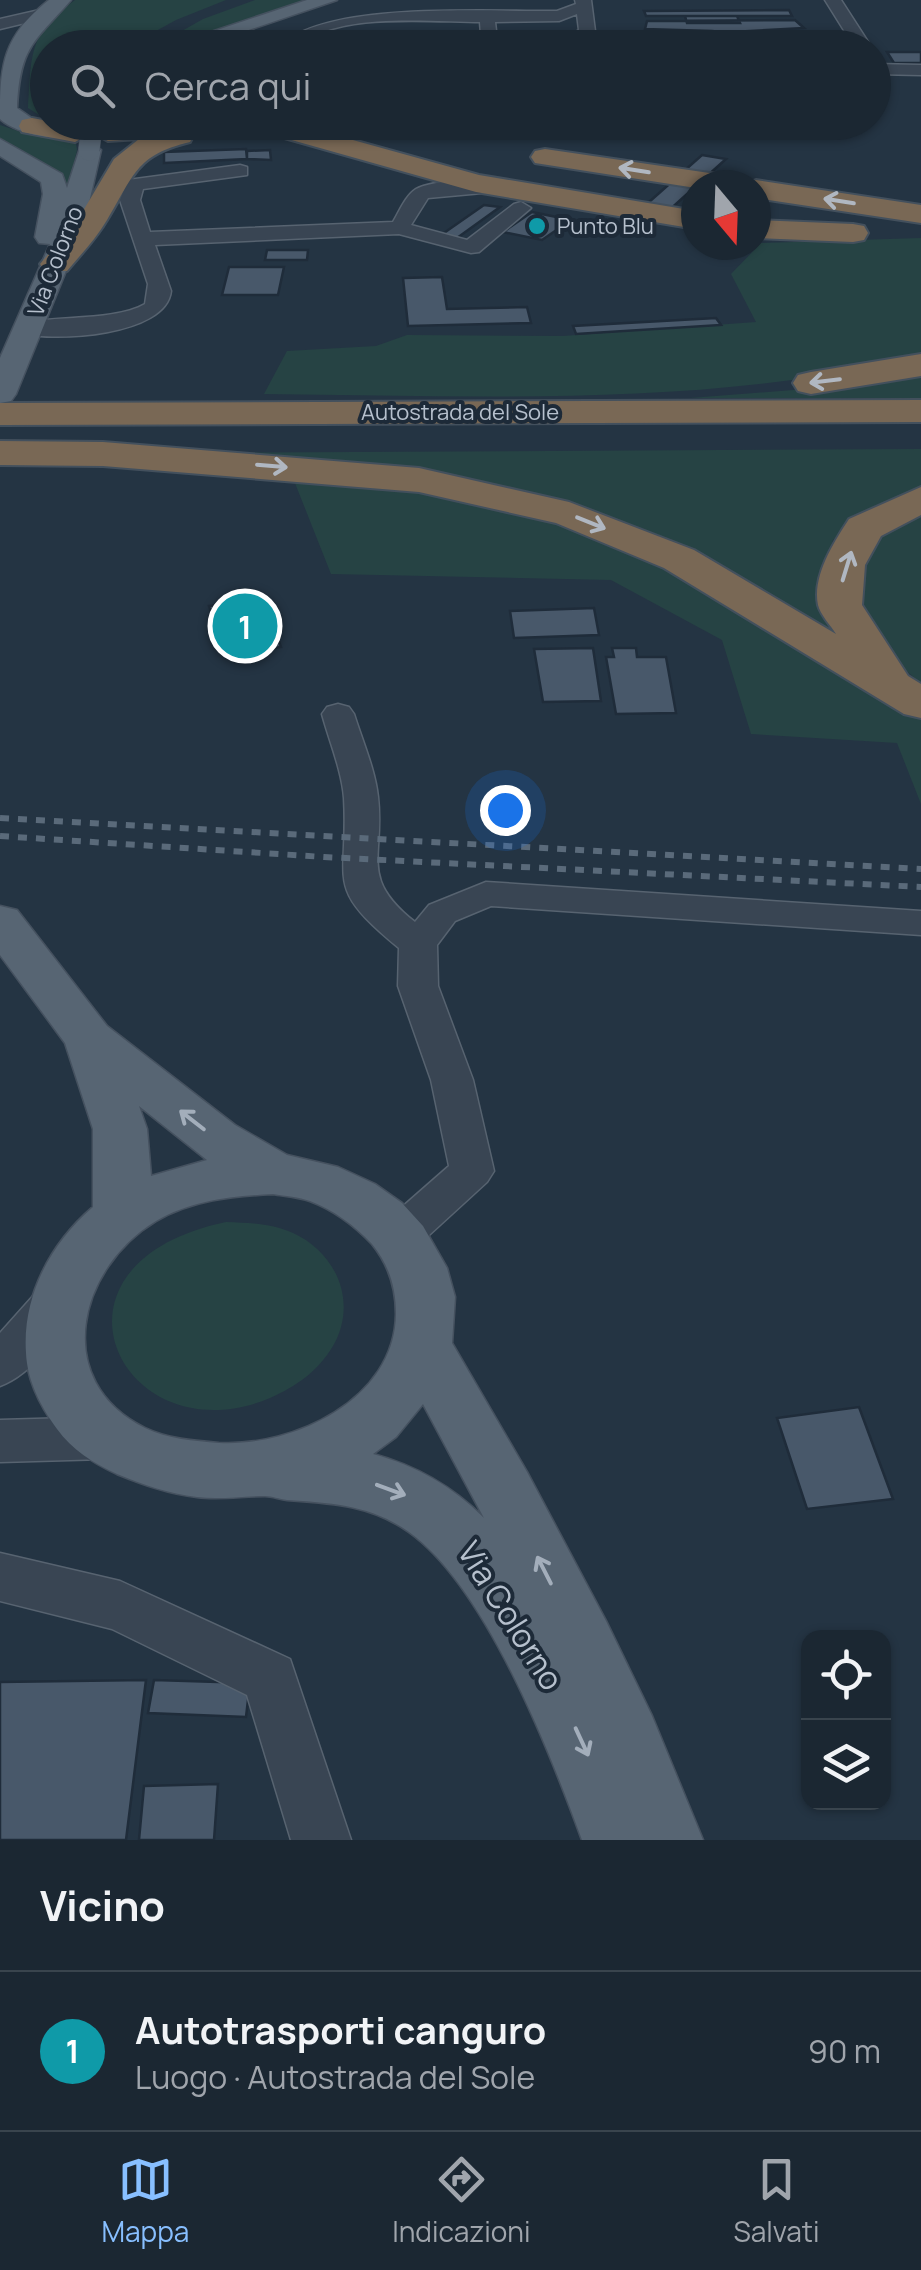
<!DOCTYPE html>
<html lang="it">
<meta charset="utf-8">
<style>
:root{--surface:#1b2732;--page:#242f3a;--text:#f1f3f6;--muted:#a0a5ac;--line:#39444d;--accent:#88bfff}
body{margin:0;font-family:Manrope,sans-serif;background:var(--page);color:var(--text)}
.controls{position:absolute;right:30px;bottom:30px;display:grid;overflow:hidden;border-radius:20px;box-shadow:0 2px 8px #0004}
.controls button{width:90px;height:90px;display:grid;place-items:center;padding:0;border:0;border-bottom:2px solid var(--line);background:var(--surface);color:var(--text);font:50px sans-serif}
.compass{position:absolute;left:681px;top:170px;width:90px;height:90px;border-radius:50%;background:var(--surface);box-shadow:0 2px 8px #0004;rotate:161deg}
.you{position:absolute;left:505px;top:810px;width:35px;height:35px;margin:-25px;border:8px solid #fff;border-radius:50%;background:#1a73e8;box-shadow:0 0 0 15px #1a73e833}
.badge{display:grid;place-items:center;width:65px;height:65px;border-radius:50%;background:var(--accent);color:#fff;font-size:32px;font-weight:700}
.pin{position:absolute;translate:-50% -50%;border:5px solid #fff;box-shadow:0 2px 10px #0006}
.list{margin:0;padding:0;list-style:none}
h2{display:flex;justify-content:space-between;align-items:center;height:130px;margin:0;padding:0 40px;font-size:42px}
h2 small{font-size:32px;font-weight:400;color:var(--muted)}
.list li{display:grid;grid-template-columns:65px 1fr auto;gap:30px;align-items:center;box-sizing:border-box;height:160px;padding:0 40px;border-top:2px solid var(--line)}
.list b{display:block;font-size:38px;white-space:nowrap}
.list p{margin:0;font-size:32px;white-space:nowrap;color:var(--muted)}
.list em{font-size:32px;font-style:normal;color:var(--muted)}
.icon{flex:none;width:55px;height:55px;fill:none;stroke:currentColor;stroke-width:2;stroke-linecap:round;stroke-linejoin:round}
.map{position:relative;flex:none;width:921px;height:1840px;overflow:hidden}
.search{position:absolute;background:var(--surface);box-shadow:0 2px 8px #0004;left:30px;right:30px;top:30px;height:110px;display:flex;align-items:center;gap:25px;box-sizing:border-box;padding:0 35px;border-radius:55px;color:var(--muted);font-size:38px}
.sheet{height:290px;background:var(--surface)}
nav{display:flex;justify-content:space-around;align-items:center;box-sizing:border-box;height:140px;border-top:2px solid var(--line);background:var(--surface);font-size:28px;color:var(--muted)}
nav a{display:grid;justify-items:center;gap:5px}
nav .on{color:var(--accent)}
.map>svg:first-child{display:block}
.green{fill:#264344}
.building{fill:#48586a;stroke:#1f2c3a;stroke-width:2.5}
.lines{fill:none;stroke-linecap:round;stroke-linejoin:round}
.minor-casing{stroke:#576370;stroke-width:3}
.major-casing{stroke:#45515f;stroke-width:3}
.highway-casing{stroke:#43505d;stroke-width:4}
.minor{fill:#394553;fill-rule:evenodd}
.major{fill:#576573;fill-rule:evenodd}
.highway{fill:#796855;fill-rule:evenodd}
.rail{stroke:#5a6a7a;stroke-width:6;stroke-dasharray:9 9;stroke-linecap:butt}
.major-bridge-casing{stroke:#45515f;stroke-width:22;stroke-linecap:butt}
.major-bridge{stroke:#576573;stroke-width:21}
.oneway{stroke:#b0b7c1}
.oneway2{stroke:#a3aebb}
.culture-dot{fill:#0f9aa8;stroke:#1d2a38;stroke-width:4}
.labels{text-anchor:middle;stroke-width:8;stroke-linejoin:round;paint-order:stroke}
.far-poi-label{font-size:22px;fill:#b6c0cd;stroke:#1d2a38;text-anchor:start}
.far-street-label{font-size:22px;fill:#b6c0cd;stroke:#1d2a38}
.near-street-label{font-size:32px;fill:#b6c0cd;stroke:#1d2a38}
</style>
<div class="map">
<svg width="921" height="1840" viewBox="0 0 921 1840">
<rect width="100%" height="100%" fill="#243443"/>
<path class="green" d="M75,0H226L176,20L127,47L48,48L47,120L28,108C32,56 27,34 75,0Z
M255,0H321L164,47L152,48L203,19Z
M0,125L27,134L75,138L77,150L68,190L59,172L0,138Z
M921,238V356C707,408 482,396 264,394L287,351L376,346L407,335L563,336L756,322L731,274L761,243Z
M921,369V398H690L818,388Z
M921,449V490L876,505L833,540L819,590L836,637L534,496L176,453Z
M291,473C422,486 547,503 668,562C754,603 841,666 921,719V804L897,743L751,734L722,640L611,580L331,574Z
M921,513V684L877,644L851,583L889,524Z
M226,1222C249,1223 271,1223 293,1233C337,1253 358,1303 333,1346C318,1371 297,1386 270,1398C122,1460 25,1264 226,1222Z"/>
<path class="building" d="M789,10L792,16H646L644,11Z
M685,16H737L740,23H687Z
M795,20L804,28L732,32L747,38L742,41L719,42L712,38L721,32L712,31L645,29L647,21Z
M887,52H921V63H894Z
M246,149L247,159L164,163V152Z
M270,150L271,160L247,159V151Z
M702,155L726,159L656,222L631,218Z
M484,205L500,207L457,238L441,235Z
M532,212L571,220L542,240L503,232Z
M267,250H308L307,260H265Z
M229,267H284L278,295H222Z
M442,277L447,309L527,307L531,323L408,326L403,278Z
M716,318L721,325L576,334L573,326Z
M263,598L281,647L226,655L209,606Z
M594,608L599,635L514,638L510,611Z
M593,648L601,701L543,702L534,649Z
M612,648H636L637,657H666L676,713L616,714L606,657H614Z
M859,1407L893,1499L807,1509L777,1418Z
M146,1680L126,1840H0V1682Z
M154,1680L250,1683L246,1717L148,1713Z
M218,1784L214,1840H139L144,1786Z"/>
<g class="lines">
<defs>
<path id="minor" d="M575,0H591L595,31L581,44L546,48L579,30L577,14L559,21L495,22L498,48H482L480,22C429,22 335,11 296,48H278C323,0 490,12 557,11L576,4Z
M825,0H841L872,48H855Z
M44,9L50,11V17L0,29V19Z
M874,64L921,65V75L874,74Z
M240,165L247,167V175L143,189L140,200L150,232L393,222C399,212 406,195 416,189C432,180 490,176 503,186L493,192L428,198L411,225L467,240L514,204L521,202L531,208L479,252L471,253L399,234L155,245L171,291C166,336 55,342 20,333L16,328C32,313 111,324 145,304L148,284L120,200L128,180Z
M338,704L349,707L354,714C362,740 375,769 378,797C385,857 358,877 415,922L429,905L486,882L921,911V935L491,906L455,921L437,945L438,986L473,1080L494,1171L487,1182L416,1247L400,1252L384,1247L377,1235L384,1223L449,1166L431,1080L398,986L399,948C322,885 349,884 344,798C342,771 329,740 322,714L327,707Z
M58,1280L74,1286L81,1299C66,1329 32,1375 0,1386V1333L42,1286Z
M105,1417L123,1423L130,1438L123,1453L105,1459L0,1462V1420Z
M0,1553L120,1581L290,1659L351,1840H291L247,1695L112,1629L0,1601Z"/>
<path id="major" d="M49,0H71C33,43 20,47 17,108L33,119L84,124L88,129C70,146 17,135 0,119C0,64 3,36 49,0Z
M307,0H337L196,48H163Z
M0,139L62,174L67,188L81,145L89,143L101,150L83,229L16,394L11,401L0,403V358L50,244L39,243L35,237L43,194L41,182L0,156Z
M0,906L17,910L107,1026L235,1125L287,1155L338,1167L375,1184L402,1203L423,1226L447,1268L455,1297L452,1343L527,1472L606,1621L652,1716L703,1840H582C550,1752 486,1587 409,1532C371,1505 332,1503 287,1500C279,1499 272,1496 265,1496C242,1496 220,1500 197,1497C169,1494 142,1484 117,1474C93,1463 72,1450 57,1429C41,1407 27,1380 26,1353C22,1296 51,1243 93,1207V1129L65,1043L0,955ZM139,1106L207,1160L151,1176L147,1129ZM273,1194C285,1196 299,1197 310,1201C334,1210 355,1226 372,1244C389,1265 396,1287 396,1314C395,1400 293,1447 219,1443C194,1441 168,1439 145,1428C50,1381 78,1268 156,1221C192,1200 232,1196 273,1194ZM423,1404L484,1518C452,1486 417,1466 373,1454L396,1437Z"/>
<path id="highway" d="M32,118L85,128L89,134L75,142L22,132L19,126L22,120Z
M146,122H288L479,175L696,211V229L476,192L281,137L193,136L190,142C135,155 134,176 107,220C96,239 81,254 67,271H45L40,264L77,221L114,159L139,139L108,141L94,133L108,125Z
M545,149L730,176L740,179L744,185L756,180L921,205V223L756,198V185H696V188L535,163L531,157L535,151Z
M756,220L853,224L864,226L868,233L864,240L853,242L756,238Z
M921,354V376L811,394L798,391L793,383L798,375L811,372Z
M921,400V422L0,425V403Z
M0,441L103,442L419,468L569,502L694,550L836,634C831,626 820,614 818,605C812,576 834,542 849,519L921,487V515L881,536L865,565L862,605L908,676L921,684V718L904,714L664,568L556,523L419,492L103,466L0,465Z"/>
</defs>
<use href="#minor" class="minor-casing"/>
<use href="#major" class="major-casing"/>
<use href="#highway" class="highway-casing"/>
<use href="#minor" class="minor"/>
<use href="#major" class="major"/>
<use href="#highway" class="highway"/>
<path class="rail" d="M0,818L921,869
M0,836L324,857L921,887"/>
<defs>
<path id="major-bridge" d="M89,150L92,122"/>
</defs>
<use href="#major-bridge" class="major-bridge-casing"/>
<use href="#major-bridge" class="major-bridge"/>
</g>
<defs><path id="oneway-shaft" d="M-6 0H5M1.5-3L5.5 0L1.5 3" fill="none" stroke-width="1.6" stroke-linecap="round" stroke-linejoin="round" transform="scale(2.5)"/></defs>
<g class="oneway">
<use href="#oneway-shaft" transform="translate(634 170) rotate(-171)"/>
<use href="#oneway-shaft" transform="translate(839 201) rotate(-171)"/>
<use href="#oneway-shaft" transform="translate(825 381) rotate(173)"/>
<use href="#oneway-shaft" transform="translate(272 466) rotate(5)"/>
<use href="#oneway-shaft" transform="translate(591 523) rotate(22)"/>
<use href="#oneway-shaft" transform="translate(847 566) rotate(-73)"/>
</g>
<g class="oneway2">
<use href="#oneway-shaft" transform="translate(192 1120) rotate(-142)"/>
<use href="#oneway-shaft" transform="translate(391 1490) rotate(20)"/>
<use href="#oneway-shaft" transform="translate(544 1570) rotate(-117)"/>
<use href="#oneway-shaft" transform="translate(582 1742) rotate(65)"/>
</g>
<circle class="culture-dot" cx="537" cy="226" r="10"/>
<g class="labels">
<g class="far-poi-label">
<text x="557" y="234">Punto Blu</text>
</g>
<g class="far-street-label">
<text transform="translate(55 261) rotate(-69)" y="8">Via Colorno</text>
<text x="460" y="420">Autostrada del Sole</text>
</g>
<g class="near-street-label">
<text transform="translate(510 1616) rotate(58)" y="11">Via Colorno</text>
</g>
</g>
</svg>
<div class="controls">
<button><svg class="icon" aria-label="locate" viewBox="0 0 24 24"><circle cx="12" cy="12" r="6"/><path d="M12 2v4M12 18v4M2 12h4M18 12h4"/></svg></button>
<button><svg class="icon" aria-label="layers" viewBox="0 0 24 24"><path d="M12 4l9 5-9 5-9-5zM3 14l9 5 9-5"/></svg></button>
</div>
<svg class="compass" viewBox="-18 -18 36 36"><path d="M0-13l5 13h-10z" fill="#e53935"/><path d="M0 13l5-13h-10z" fill="#a0a5ac"/></svg>
<div class="you"></div>
<div class="pin badge" style="left:245px;top:626px;background:#0f9aa8">1</div>
<div class="search"><svg class="icon" aria-label="search" viewBox="0 0 24 24"><circle cx="10" cy="10" r="6"/><path d="M15 15l6 6"/></svg>Cerca qui</div>
</div>
<section class="sheet">
<h2>Vicino<small></small></h2>
<ul class="list">
<li><span class="badge" style="background:#0f9aa8">1</span><div><b>Autotrasporti canguro</b><p>Luogo · Autostrada del Sole</p></div><em>90 m</em></li>
</ul>
</section>
<nav>
<a class="on"><svg class="icon" aria-label="map" viewBox="0 0 24 24"><path d="M3 6l6-2 6 2 6-2v14l-6 2-6-2-6 2zM9 4v14M15 6v14"/></svg>Mappa</a>
<a><svg class="icon" aria-label="directions" viewBox="0 0 24 24"><path d="M12 3l9 9-9 9-9-9zM9 14v-3h6M13 9l2 2-2 2"/></svg>Indicazioni</a>
<a><svg class="icon" aria-label="saved" viewBox="0 0 24 24"><path d="M7 4h10v16l-5-4-5 4z"/></svg>Salvati</a>
</nav>
